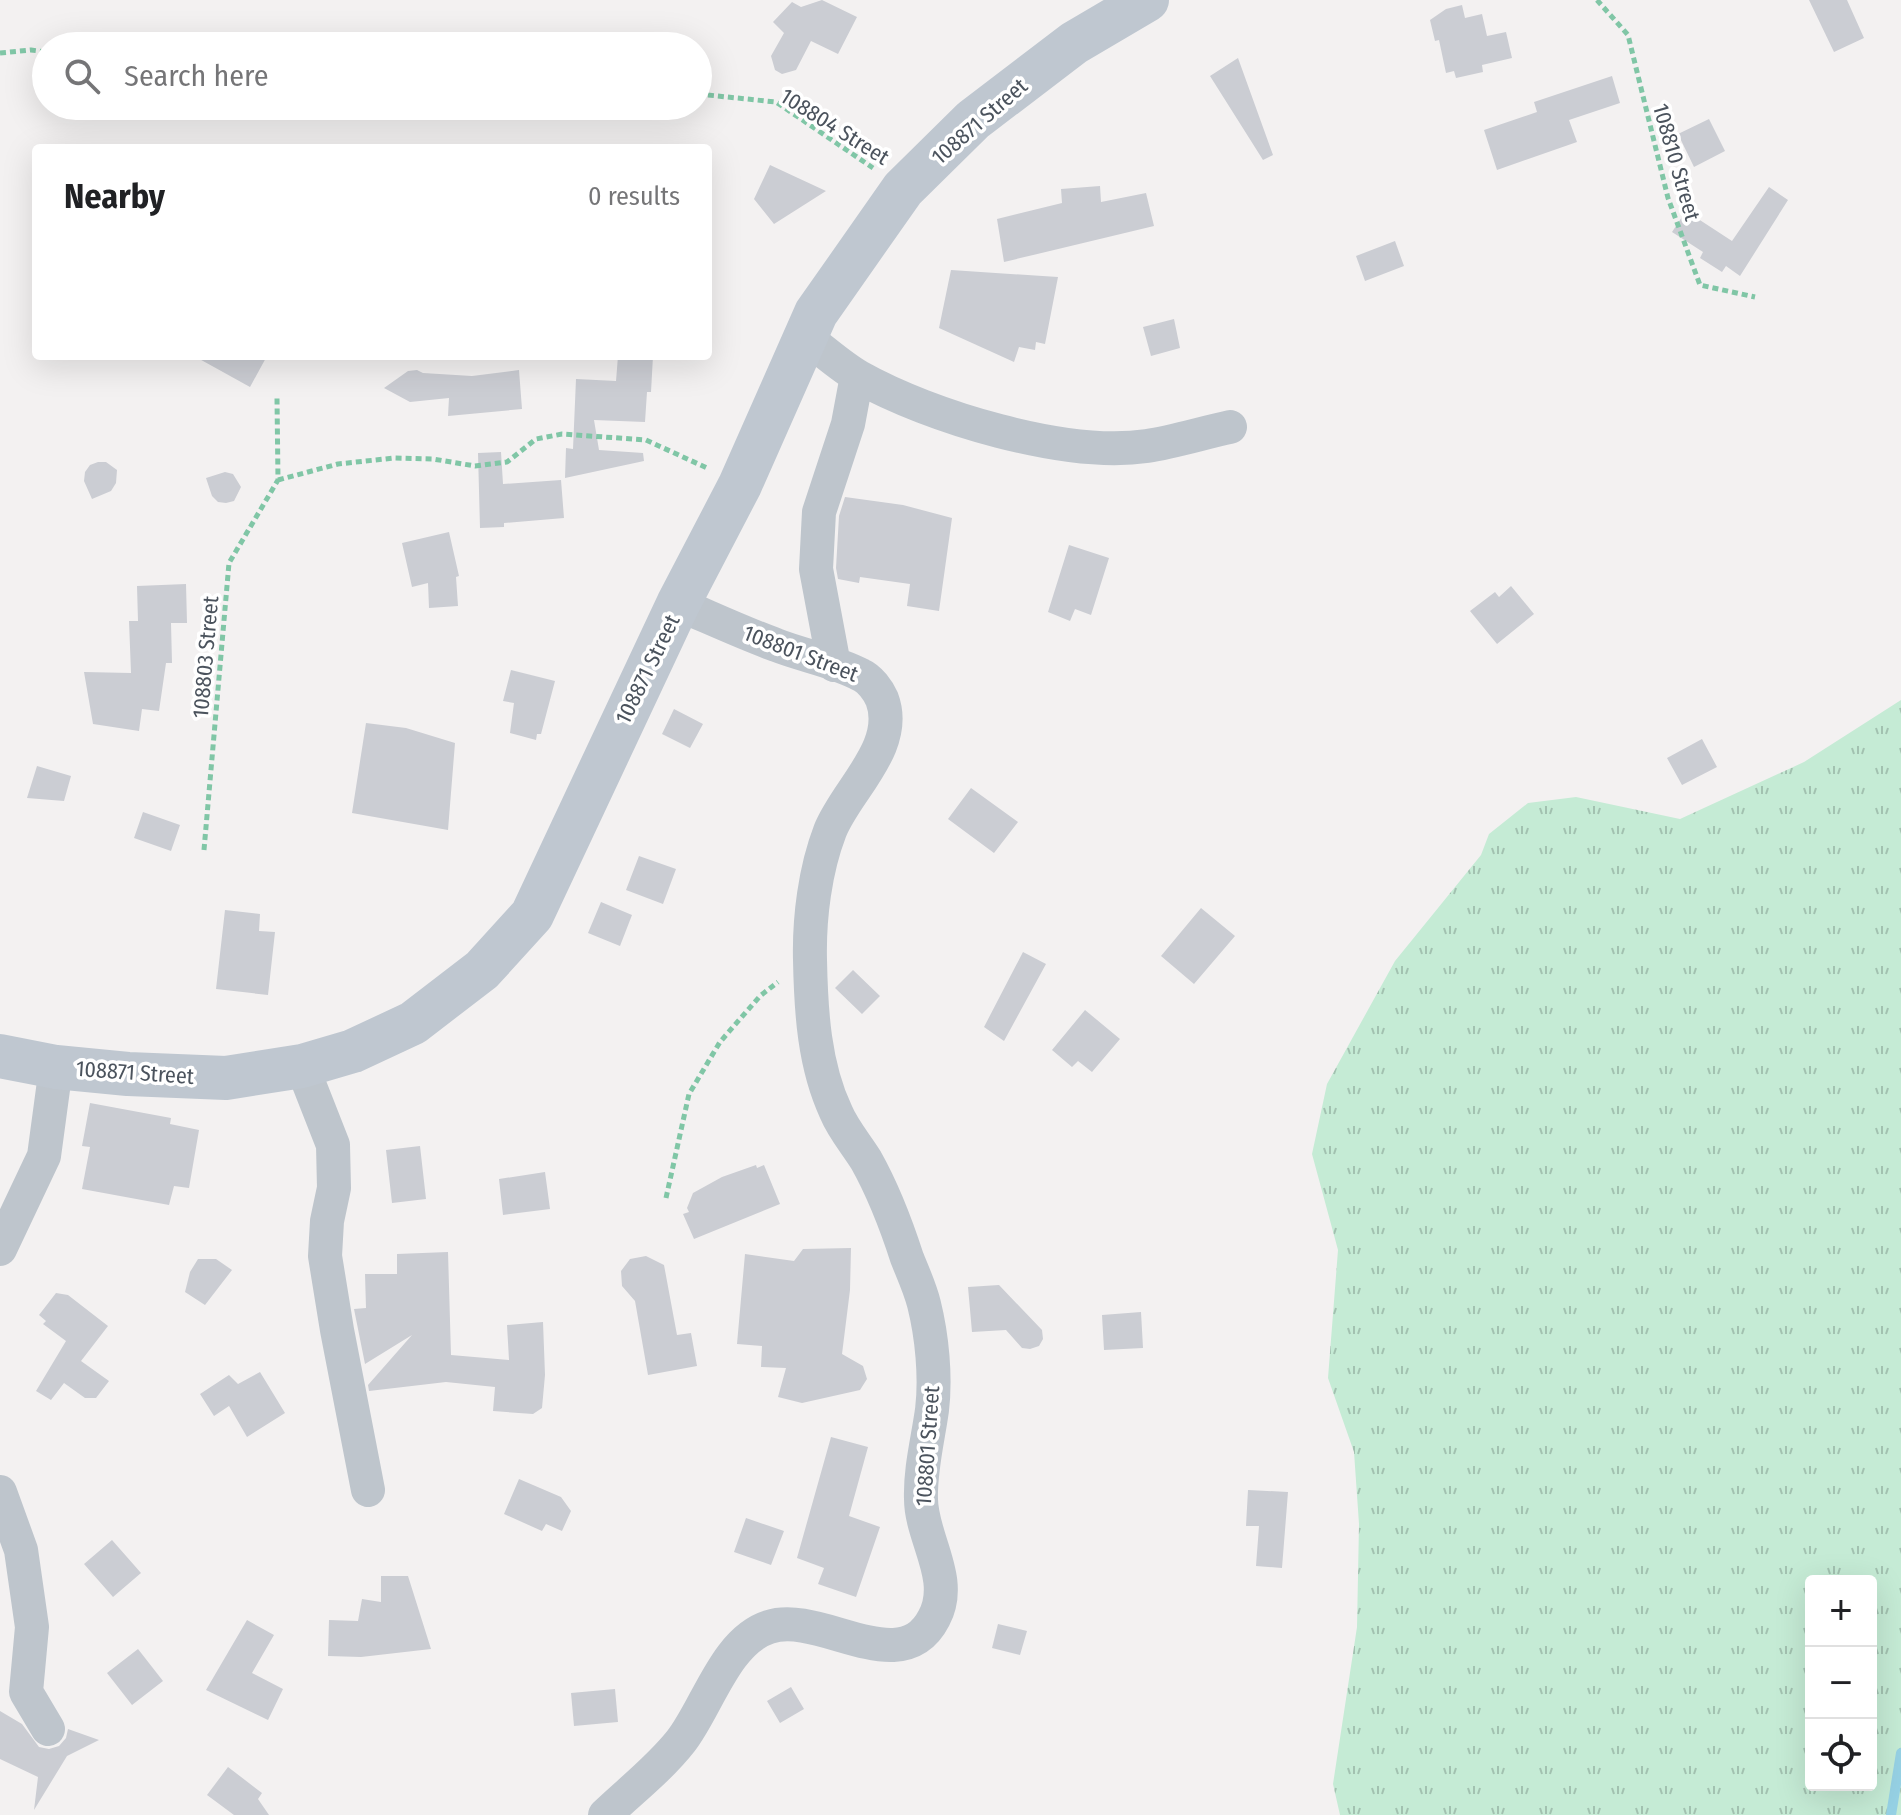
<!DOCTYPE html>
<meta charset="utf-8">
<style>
:root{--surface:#fff;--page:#f2f2f2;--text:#202124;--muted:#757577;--line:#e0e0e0}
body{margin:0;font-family:"Fira Sans Condensed",sans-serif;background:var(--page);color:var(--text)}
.controls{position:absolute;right:24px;bottom:24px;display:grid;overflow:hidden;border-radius:8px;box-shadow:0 8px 32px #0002}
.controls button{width:72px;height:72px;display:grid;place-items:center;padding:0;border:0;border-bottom:2px solid var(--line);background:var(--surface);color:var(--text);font:40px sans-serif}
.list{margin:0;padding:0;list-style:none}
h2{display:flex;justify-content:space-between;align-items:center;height:104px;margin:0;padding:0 32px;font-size:34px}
h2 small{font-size:26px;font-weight:400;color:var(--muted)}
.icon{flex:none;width:44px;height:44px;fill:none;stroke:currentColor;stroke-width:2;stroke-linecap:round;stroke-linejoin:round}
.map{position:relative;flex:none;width:1901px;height:1815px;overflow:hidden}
.search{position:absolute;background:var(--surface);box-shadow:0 8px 32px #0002;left:32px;top:32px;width:680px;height:88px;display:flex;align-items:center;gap:20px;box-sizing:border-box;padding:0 28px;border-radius:44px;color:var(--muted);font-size:30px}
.panel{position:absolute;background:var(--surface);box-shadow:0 8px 32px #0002;left:32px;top:144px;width:680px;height:216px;border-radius:8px}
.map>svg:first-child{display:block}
.grass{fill:url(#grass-tufts);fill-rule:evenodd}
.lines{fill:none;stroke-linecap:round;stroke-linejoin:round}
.stream{stroke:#96d1e4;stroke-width:10}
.building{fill:#cbcdd3}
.path{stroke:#80c6a6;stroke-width:5;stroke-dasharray:6 4;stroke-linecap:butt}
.street{stroke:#bec5cc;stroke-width:34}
.secondary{stroke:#bfc7d0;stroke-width:44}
.labels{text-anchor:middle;stroke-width:7;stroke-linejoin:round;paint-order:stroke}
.street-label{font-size:22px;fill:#4b535d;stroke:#fff}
</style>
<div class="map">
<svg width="1901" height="1815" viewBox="0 0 1901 1815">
<defs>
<pattern id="grass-tufts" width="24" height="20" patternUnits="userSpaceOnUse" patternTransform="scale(2)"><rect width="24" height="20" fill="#c5ebd5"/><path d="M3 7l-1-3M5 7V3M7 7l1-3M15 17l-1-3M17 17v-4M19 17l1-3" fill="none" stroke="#a2c1b0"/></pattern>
</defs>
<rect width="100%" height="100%" fill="#f3f1f1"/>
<path class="grass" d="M1901,700V1815H1340L1333,1784L1357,1627L1359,1524L1354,1452L1328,1378L1338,1250L1312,1154L1327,1084L1395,961L1481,855L1489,834L1528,803L1576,797L1680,819L1804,762ZM1811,1581H1871V1785H1811Z"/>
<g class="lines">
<path class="stream" d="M1891,1815L1901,1753"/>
</g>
<path class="building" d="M822,0L857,17L838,54L811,41L796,70L782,74L775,70L771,56L784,33L773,22L792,2L801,7Z
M1809,0H1847L1864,38L1834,52Z
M1462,5L1465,18L1482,14L1487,36L1506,32L1512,58L1482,65L1483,72L1456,78L1454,71L1446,73L1439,40L1435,41L1430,20L1446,9Z
M1238,58L1273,155L1263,160L1210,76Z
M1612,76L1620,103L1569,120L1577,142L1497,170L1484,130L1537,112L1534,102Z
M1709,119L1725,151L1694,167L1678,134Z
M770,165L826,191L774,224L754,199Z
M1100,186L1101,202L1146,193L1154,226L1004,262L997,219L1062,203L1061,189Z
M1769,187L1788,200L1740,276L1726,266L1722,272L1700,258L1703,252L1672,232L1686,211L1732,241Z
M1395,241L1404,266L1365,281L1356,256Z
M951,270L1058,277L1045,344L1036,342L1035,350L1019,347L1014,362L939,328Z
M1174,319L1180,348L1151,356L1143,327Z
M194,356H267L250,387Z
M618,356H653L651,392H647L645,422L594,420L599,450L643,453L644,461L565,478L566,448L573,449L576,379L616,381Z
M417,370L423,373L472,376L519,370L522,409L448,416L449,398L410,402L384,388L408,371Z
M501,452L503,484L561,480L564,518L504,523V527L480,528L478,453Z
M98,462H106L117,470L116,483L111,491L92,499L84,481L85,472L90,465Z
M225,472L233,474L241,487L234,501L226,503L218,502L212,496L206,478Z
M845,497L903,505L952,518L939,611L907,606L910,584L860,577L859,583L838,579L836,568L839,516Z
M449,532L459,576L456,577L458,606L429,608L428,583L412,587L402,543Z
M1069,545L1109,558L1091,615L1075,609L1070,621L1048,612Z
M186,584L187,623H171L172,663H166L159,711L142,709L139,731L93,724L84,672L131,673L129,621H138L137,586Z
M1511,586L1534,614L1497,644L1470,611L1495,592L1499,597Z
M511,670L555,681L541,734H537L536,740L510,733L514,703L503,701Z
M674,709L703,724L690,748L662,734Z
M366,723L406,728L455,743L448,830L352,813Z
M1702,739L1717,767L1682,785L1667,758Z
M37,766L71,776L64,801L27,798Z
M971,788L1018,822L994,853L948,819Z
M143,812L180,825L171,851L134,838Z
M639,856L676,869L663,904L626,890Z
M601,902L632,915L620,946L588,933Z
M1201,908L1235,936L1194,984L1161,956Z
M225,910L260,914L259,931L275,932L268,995L216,989Z
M1023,952L1046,964L1004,1041L984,1027Z
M853,970L880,996L862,1014L835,988Z
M1085,1010L1120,1039L1092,1072L1078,1061L1072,1067L1052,1050Z
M90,1103L171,1118L170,1124L199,1130L189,1188L174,1186L169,1205L82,1189L90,1147L82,1146Z
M420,1146L426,1199L392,1203L386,1150Z
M756,1165L757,1168L764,1165L780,1204L694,1239L683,1214L689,1212L687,1208L693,1193L722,1177Z
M545,1172L550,1209L503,1215L499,1179Z
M851,1248L850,1290L842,1354L863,1366L867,1379L860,1390L802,1403L778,1397L786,1368L761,1367L762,1346L737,1344L745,1254L794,1261L803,1249Z
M448,1252L451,1355L509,1360L507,1325L543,1322L545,1375L542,1408L533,1414L493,1411L495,1387L446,1382L369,1391L368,1385L412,1335L365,1364L354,1309L366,1308L365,1274H397V1254Z
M646,1256L664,1265L677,1335L691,1333L697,1366L648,1375L635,1301L622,1286L621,1271L630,1259Z
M198,1259H216L232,1270L205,1305L185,1292L190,1272Z
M999,1285L1042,1330L1043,1339L1039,1346L1030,1349L1022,1348L1006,1330L972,1332L968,1287Z
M56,1293L68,1295L108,1326L81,1361L109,1381L96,1398H85L64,1383L51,1400L36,1391L66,1341L43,1324L46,1321L39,1315Z
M1141,1312L1143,1348L1104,1350L1102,1315Z
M260,1372L285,1413L247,1437L229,1406L214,1416L200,1394L229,1375L238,1384Z
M831,1437L868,1447L849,1516L880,1527L856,1597L818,1584L824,1568L797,1558Z
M519,1479L561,1497L571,1511L562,1531L546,1524L542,1531L504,1514Z
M1248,1490L1288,1492L1282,1568L1256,1566L1259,1526H1246Z
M746,1518L784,1531L771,1565L734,1552Z
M112,1540L141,1573L113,1597L84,1564Z
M381,1576H408L431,1649L361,1657L328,1656L329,1620L358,1621L362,1599L381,1602Z
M247,1620L274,1635L252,1673L283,1689L268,1720L206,1690Z
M998,1624L1027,1631L1020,1655L992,1648Z
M138,1649L163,1681L132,1705L107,1673Z
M791,1687L804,1709L780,1723L767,1701Z
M615,1689L618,1722L574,1726L571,1693Z
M0,1711L22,1724L39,1747L49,1749L59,1746L66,1738L68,1729L99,1740L67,1756L34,1810L38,1777L0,1759Z
M228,1767L262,1793L258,1799L269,1815H234L207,1795Z"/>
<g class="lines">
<path class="path" d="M1597,0L1628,35L1668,198L1700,285L1755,297
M0,53L31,50L46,52
M698,94L776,102L873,168
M611,106L651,108L658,106
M278,480L338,464L394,458L433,459L475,466L507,462L536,439L562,434L646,440L707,468
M204,850L229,563L278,480L277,398
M666,1198L689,1094L720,1042L760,996L778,982"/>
<path class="street" d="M805,337C823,350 840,366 859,377C930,417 1066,458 1147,446C1174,442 1202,433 1230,427
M834,665L816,569L819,512L848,424L857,376
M302,1066L333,1145L334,1188L327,1221L325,1256L337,1330L368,1490
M0,1249L44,1156L56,1067
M0,1492L21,1550L32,1627L26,1692L48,1729
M605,1815C630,1791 659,1769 681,1741C707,1708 725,1641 769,1627C821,1610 901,1682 934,1618C955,1579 921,1538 921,1499C920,1469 928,1439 932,1410C936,1377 932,1336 924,1304C920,1288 913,1273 907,1258C896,1224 884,1192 866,1160C856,1144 843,1129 836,1112C814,1065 811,1011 810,960C809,918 815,870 830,831C846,790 900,747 882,699C878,690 870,679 861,675C835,661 804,656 776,645C743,633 711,618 678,604"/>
<path class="secondary" d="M0,1056L56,1067L128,1074L226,1078L302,1066L353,1051L413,1023L482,970L532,915L678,604L740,485L816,313L903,189L973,120L1074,43L1147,0"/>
</g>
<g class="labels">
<g class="street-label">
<text transform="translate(979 121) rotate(-41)" y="8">108871 Street</text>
<text transform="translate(835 126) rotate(32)" y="8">108804 Street</text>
<text transform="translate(1677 162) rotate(74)" y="8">108810 Street</text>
<text transform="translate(801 653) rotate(21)" y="8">108801 Street</text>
<text transform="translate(205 657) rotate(-85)" y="8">108803 Street</text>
<text transform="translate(647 669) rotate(-64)" y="8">108871 Street</text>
<text transform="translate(135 1072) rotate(4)" y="8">108871 Street</text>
<text transform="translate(927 1446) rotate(-86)" y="8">108801 Street</text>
</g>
</g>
</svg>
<div class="controls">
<button>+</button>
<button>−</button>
<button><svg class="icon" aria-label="locate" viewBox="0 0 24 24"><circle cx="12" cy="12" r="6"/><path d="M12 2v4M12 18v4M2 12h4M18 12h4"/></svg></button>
</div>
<div class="search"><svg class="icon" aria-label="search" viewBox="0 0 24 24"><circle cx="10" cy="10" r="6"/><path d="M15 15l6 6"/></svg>Search here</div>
<section class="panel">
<h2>Nearby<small>0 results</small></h2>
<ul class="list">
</ul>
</section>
</div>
